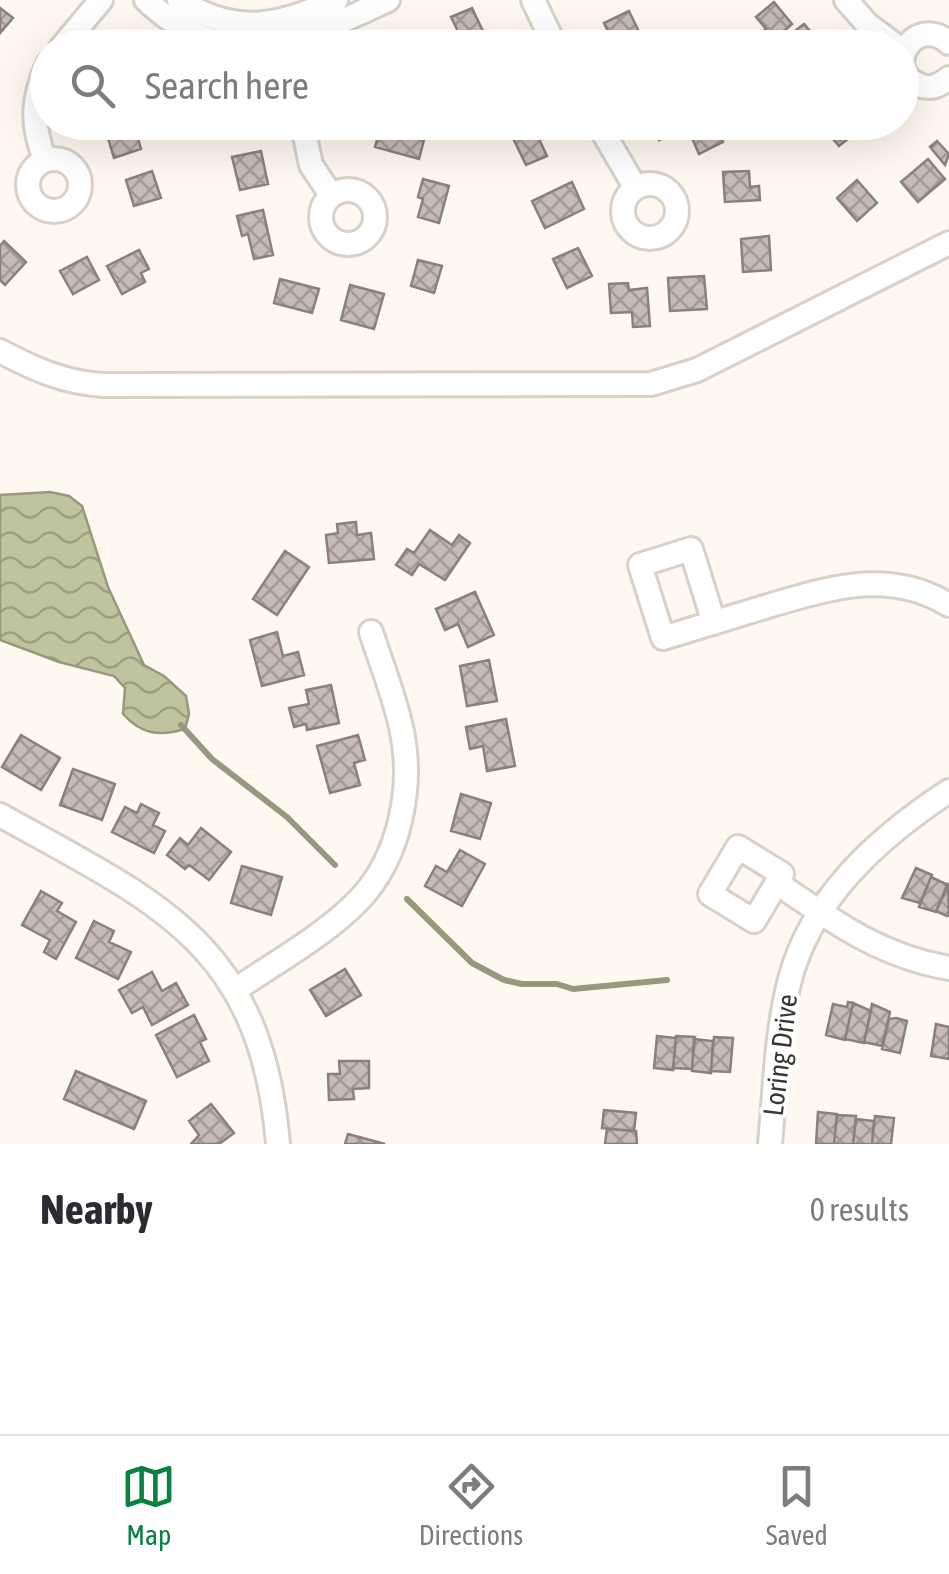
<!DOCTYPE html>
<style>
:root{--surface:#fff;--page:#f2f2f3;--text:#2b2b33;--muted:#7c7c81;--line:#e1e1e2;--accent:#0b8043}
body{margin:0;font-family:"Asap Condensed",sans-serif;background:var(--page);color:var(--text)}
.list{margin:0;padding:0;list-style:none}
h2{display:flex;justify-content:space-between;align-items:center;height:130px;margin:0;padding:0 40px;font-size:42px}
h2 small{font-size:32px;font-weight:400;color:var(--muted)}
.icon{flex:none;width:55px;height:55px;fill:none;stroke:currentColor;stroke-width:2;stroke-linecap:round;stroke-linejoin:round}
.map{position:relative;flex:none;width:949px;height:1144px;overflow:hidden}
.search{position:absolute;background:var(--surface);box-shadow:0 10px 40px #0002;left:30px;right:30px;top:30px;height:110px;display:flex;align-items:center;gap:25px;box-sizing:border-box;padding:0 35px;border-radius:55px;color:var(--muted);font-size:38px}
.sheet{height:290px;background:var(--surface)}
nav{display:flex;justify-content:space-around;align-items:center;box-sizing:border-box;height:140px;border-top:2px solid var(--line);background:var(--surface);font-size:28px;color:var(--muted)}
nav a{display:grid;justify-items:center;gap:5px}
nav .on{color:var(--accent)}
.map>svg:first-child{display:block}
.water{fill:url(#water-waves);stroke:#97997e;stroke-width:2.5}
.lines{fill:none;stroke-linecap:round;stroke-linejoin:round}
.stream{stroke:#97997e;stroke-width:6}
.building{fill:url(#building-cross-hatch);stroke:#89817b;stroke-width:2.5}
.minor-casing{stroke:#d7d1c9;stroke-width:28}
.minor{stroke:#fff;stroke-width:22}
.labels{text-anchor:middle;stroke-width:8;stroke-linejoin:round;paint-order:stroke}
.street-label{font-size:28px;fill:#393633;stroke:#fff}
</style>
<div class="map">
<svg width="949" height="1144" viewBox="0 0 949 1144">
<defs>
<pattern id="water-waves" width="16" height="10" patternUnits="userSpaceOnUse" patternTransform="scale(2.5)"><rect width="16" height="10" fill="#bfc49e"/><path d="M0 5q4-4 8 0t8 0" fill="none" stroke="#9ca081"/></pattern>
<pattern id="building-cross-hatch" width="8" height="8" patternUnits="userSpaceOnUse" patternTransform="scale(2.5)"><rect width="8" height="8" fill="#c6bcb7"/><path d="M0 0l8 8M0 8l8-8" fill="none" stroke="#a29a95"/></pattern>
</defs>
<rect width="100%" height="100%" fill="#fff8f0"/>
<path class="water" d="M50,492L69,496L82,506L108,587L144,665L164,676L186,696L189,714L185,729C159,737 141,734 123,714L125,688L114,676L59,662L0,640V495Z"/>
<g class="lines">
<path class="stream" d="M181,725L212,759L287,817L335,865
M407,899L472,963L504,980L522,984H557L573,989L667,980"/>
</g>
<path class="building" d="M774,2L792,24L766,46L757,36L766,29L756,17Z
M0,8L13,18L0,33Z
M472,8L490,46L486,48H466L451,17Z
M629,11L642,38L616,48L604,23Z
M804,24L810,31L792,46L786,38Z
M111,122H133L141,149L114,158L104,125Z
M213,122H237L239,133L217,138Z
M382,122H403L401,128L415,131L413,137L424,140L419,159L375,147Z
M674,122H677L680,130L659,140L655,131Z
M685,122H714L723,142L699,154Z
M852,122L859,130L839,146L819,123Z
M533,126L547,156L526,165L512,136Z
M937,141L949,154L945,165L930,147Z
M261,151L268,184L240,190L232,157Z
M928,159L945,179L918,202L901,182Z
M152,171L161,198L134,206L126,180Z
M749,171L750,187L759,186L760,200L725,202L723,172Z
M423,179L449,186L439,223L418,217L423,199L418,197Z
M857,180L877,203L857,221L837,198Z
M572,182L584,209L545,228L532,201Z
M263,210L273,255L254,259L248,234L242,236L237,216Z
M769,236L771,270L743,272L741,239Z
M4,241L26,262L5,285L0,280V246Z
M578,248L592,276L567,288L553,259Z
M139,250L149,269L141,273L145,282L122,294L107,266Z
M87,257L99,280L73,294L60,271Z
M418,260L442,266L434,293L411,286Z
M704,276L707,309L670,311L668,278Z
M280,279L319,289L312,313L274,303Z
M628,283L629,290L647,288L650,326L633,327L632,312L611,313L609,284Z
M350,285L384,294L374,329L341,320Z
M356,522L357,535L371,533L374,559L329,563L326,535L338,533L337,524Z
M430,530L452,545L459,535L470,543L445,580L419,564L412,575L396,565L407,549L414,553Z
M285,551L309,567L277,615L253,599Z
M475,592L494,635L468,647L458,624L445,630L436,609Z
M277,632L283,656L298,652L304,675L262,686L250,640Z
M489,660L497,701L467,706L460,666Z
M331,685L339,723L307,730L306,724L294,727L289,708L309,704L306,690Z
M506,719L515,766L487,771L483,746L470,749L466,727Z
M21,735L60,758L41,790L2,767Z
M358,735L365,760L354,763L360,785L330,793L317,746Z
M73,769L115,784L102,820L60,805Z
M461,794L491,803L480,839L451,831Z
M141,804L159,813L153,825L165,831L154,853L112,832L125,807L137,813Z
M201,828L231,852L209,880L189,865L185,869L167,855L180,838L188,845Z
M460,850L485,864L462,906L425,886L436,866L447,872Z
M242,866L282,877L271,915L231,903Z
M916,868L932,875L920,903L902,898Z
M931,877L948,885L936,912L919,907Z
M948,883L949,915L947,916L936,911Z
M41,891L62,903L57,911L76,922L56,959L44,952L50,940L22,925Z
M94,921L114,931L109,942L131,952L118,979L76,958Z
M345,969L361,995L326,1016L310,990Z
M152,972L162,991L176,983L188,1005L152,1025L143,1007L132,1013L119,990Z
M848,1002L853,1003L845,1040L826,1035L833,1004L847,1007Z
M853,1003L871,1011L864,1043L845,1039Z
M872,1004L890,1012L882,1046L864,1042Z
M194,1015L206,1039L200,1042L209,1061L177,1077L156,1035Z
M896,1018L907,1021L900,1053L882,1049L889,1019Z
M936,1024L949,1027V1059L931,1056Z
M657,1036L676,1038L673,1070L654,1068Z
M676,1036L695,1037L692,1069L673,1068Z
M714,1037L733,1038L730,1072L711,1071Z
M694,1039L713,1041L711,1073L692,1071Z
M339,1061H369V1088L353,1089L354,1099L329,1100L328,1074H340Z
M76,1071L146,1101L134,1129L64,1099Z
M211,1104L234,1133L219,1144H191L199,1135L189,1121Z
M604,1110L636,1113L634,1131L602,1128Z
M818,1112L837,1114L834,1144H816Z
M837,1115L856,1116L853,1144H834Z
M875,1116L894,1118L891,1144H872Z
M856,1119L874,1121L872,1144H853Z
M607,1129L636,1131L637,1144H605Z
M348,1134L385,1144H345Z"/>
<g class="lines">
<defs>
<path id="minor" d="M146,0C228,77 301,40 388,0
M179,0C235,36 278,27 336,0
M533,0L556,48
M846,0L867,24L899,48
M949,43C915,13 881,69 919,85C931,90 940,85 949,78
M61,48L101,0
M302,122L311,165L331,195
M597,122L635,187
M28 185a26 26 0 1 1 52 0a26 26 0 1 1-52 0Z
M45,160C31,124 32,99 48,64
M623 211a27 27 0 1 1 54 0a27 27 0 1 1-54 0Z
M321 217a27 27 0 1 1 54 0a27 27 0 1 1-54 0Z
M0,351C34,369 65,383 104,385L651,384L697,370L949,243
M714,623L691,549L640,565L663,638C698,627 733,617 768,606C830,588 889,568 949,605
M0,815C158,903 261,943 278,1144
M738,847L782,874L754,921L710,894Z
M777,883C834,922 880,956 949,968
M235,990C276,962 324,936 359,900C401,856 414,784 401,727C394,695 381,663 371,632
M770,1144C775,1090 776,1035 789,983C810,898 879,837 949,791"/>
</defs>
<use href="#minor" class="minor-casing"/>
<use href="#minor" class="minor"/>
</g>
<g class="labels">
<g class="street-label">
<text transform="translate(780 1055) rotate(-83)" y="10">Loring Drive</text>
</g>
</g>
</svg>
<div class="search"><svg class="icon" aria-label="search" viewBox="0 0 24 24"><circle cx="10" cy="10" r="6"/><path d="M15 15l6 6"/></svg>Search here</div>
</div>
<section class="sheet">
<h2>Nearby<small>0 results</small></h2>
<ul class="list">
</ul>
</section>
<nav>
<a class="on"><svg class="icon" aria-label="map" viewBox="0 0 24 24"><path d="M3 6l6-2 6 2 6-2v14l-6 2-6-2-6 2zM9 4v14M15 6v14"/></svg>Map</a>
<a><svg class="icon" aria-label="directions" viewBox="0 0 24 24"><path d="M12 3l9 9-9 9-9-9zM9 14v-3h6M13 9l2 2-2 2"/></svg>Directions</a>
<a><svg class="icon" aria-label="saved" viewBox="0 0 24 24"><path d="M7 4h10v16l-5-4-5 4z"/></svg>Saved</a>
</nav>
